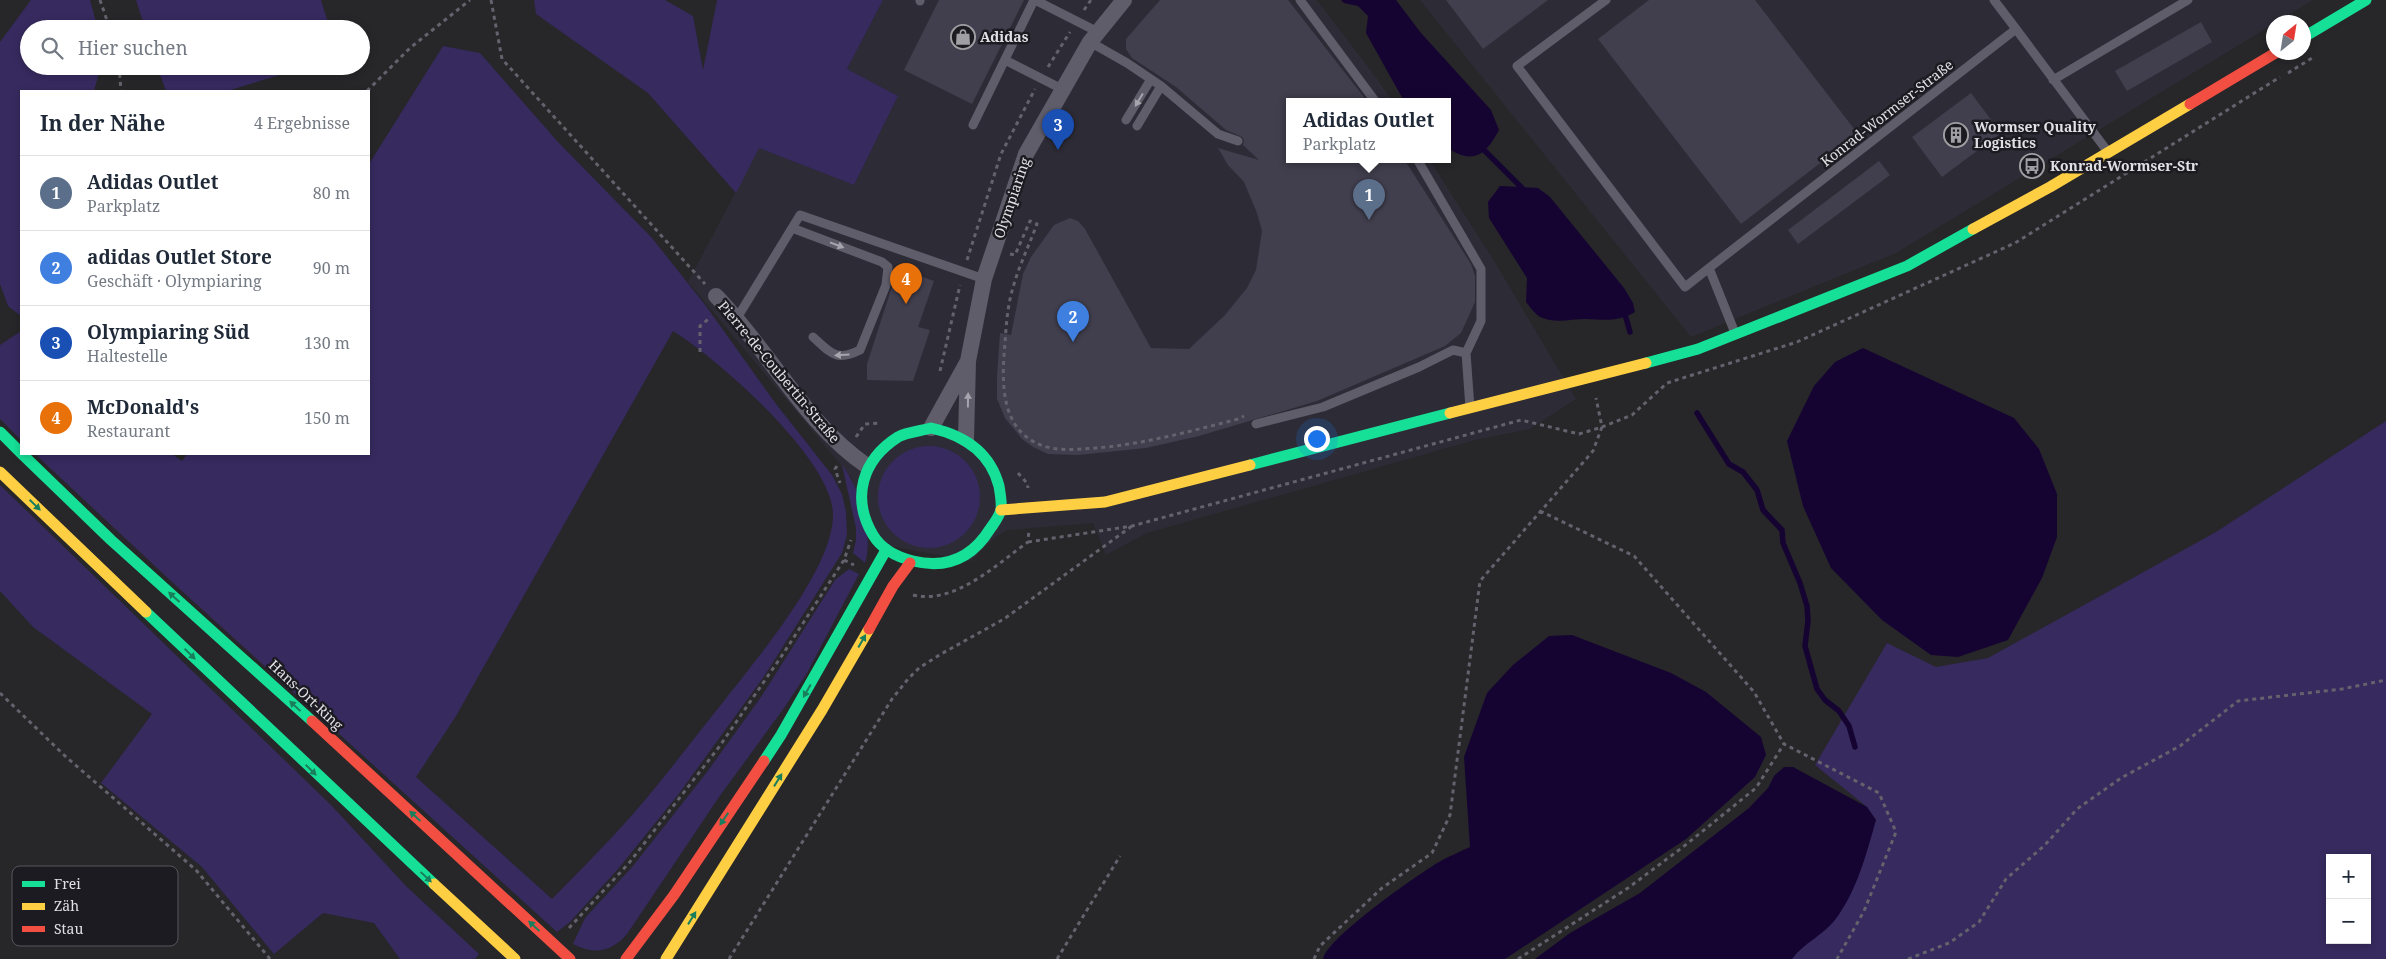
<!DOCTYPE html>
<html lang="de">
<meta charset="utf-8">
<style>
:root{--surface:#fff;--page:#f2f2f3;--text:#1f2937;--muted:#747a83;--line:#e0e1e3;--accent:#db2777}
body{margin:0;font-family:"Noto Serif",serif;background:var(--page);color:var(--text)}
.controls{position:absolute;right:15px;bottom:15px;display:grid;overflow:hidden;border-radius:0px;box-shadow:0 2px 8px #0003}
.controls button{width:45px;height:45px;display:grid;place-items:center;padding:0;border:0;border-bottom:1px solid var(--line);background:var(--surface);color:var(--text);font:25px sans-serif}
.compass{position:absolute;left:2266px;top:15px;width:45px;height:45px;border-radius:50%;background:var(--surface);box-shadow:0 2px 8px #0003;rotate:30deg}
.you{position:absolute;left:1316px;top:438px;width:18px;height:18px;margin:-12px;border:4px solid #fff;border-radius:50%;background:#1a73e8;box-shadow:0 0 0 8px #1a73e833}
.badge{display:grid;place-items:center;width:32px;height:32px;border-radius:50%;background:var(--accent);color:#fff;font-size:16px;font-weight:700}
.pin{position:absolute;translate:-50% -41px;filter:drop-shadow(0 1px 2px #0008)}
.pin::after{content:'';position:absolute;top:26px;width:18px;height:15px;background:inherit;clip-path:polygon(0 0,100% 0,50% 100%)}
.popup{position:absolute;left:1286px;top:98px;width:165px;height:65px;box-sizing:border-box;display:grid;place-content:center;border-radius:0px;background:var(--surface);filter:drop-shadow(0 1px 4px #0005);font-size:16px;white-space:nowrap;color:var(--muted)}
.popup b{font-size:19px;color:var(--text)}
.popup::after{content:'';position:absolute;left:50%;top:100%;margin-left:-10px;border:10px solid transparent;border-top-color:var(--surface)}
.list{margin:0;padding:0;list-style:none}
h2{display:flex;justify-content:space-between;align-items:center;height:65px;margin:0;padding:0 20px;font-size:21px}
h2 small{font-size:16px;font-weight:400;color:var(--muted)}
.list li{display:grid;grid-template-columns:32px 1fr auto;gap:15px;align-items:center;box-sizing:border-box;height:75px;padding:0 20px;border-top:1px solid var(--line)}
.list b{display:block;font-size:19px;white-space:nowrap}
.list p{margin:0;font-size:16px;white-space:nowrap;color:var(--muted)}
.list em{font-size:16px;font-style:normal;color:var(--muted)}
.icon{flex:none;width:28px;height:28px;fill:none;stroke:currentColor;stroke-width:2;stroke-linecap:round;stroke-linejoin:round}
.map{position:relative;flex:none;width:2386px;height:959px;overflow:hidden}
.search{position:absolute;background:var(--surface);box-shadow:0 2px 8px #0003;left:20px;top:20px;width:350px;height:55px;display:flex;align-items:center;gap:12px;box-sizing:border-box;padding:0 18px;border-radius:28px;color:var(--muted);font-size:19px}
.panel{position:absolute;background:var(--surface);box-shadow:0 2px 8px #0003;left:20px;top:90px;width:350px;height:365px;border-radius:0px}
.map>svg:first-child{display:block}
.built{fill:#2d2c36}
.green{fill:#372a5f;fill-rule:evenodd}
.water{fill:#150432}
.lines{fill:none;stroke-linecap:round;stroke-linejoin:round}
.stream{stroke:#150432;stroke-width:5.5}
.building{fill:#413e4d}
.path{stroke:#64626c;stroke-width:3;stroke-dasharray:4 4;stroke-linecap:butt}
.lane{stroke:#5f5d6a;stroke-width:9}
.street{stroke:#5f5d6a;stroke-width:16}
.fast{stroke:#16e098;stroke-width:11}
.slow{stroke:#ffcf43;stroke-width:11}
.jam{stroke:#f24e42;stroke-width:11}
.oneway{fill:#a6a5ad}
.oneway2{fill:#197e5c}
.labels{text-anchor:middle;stroke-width:5;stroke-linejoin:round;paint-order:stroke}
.poi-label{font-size:14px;font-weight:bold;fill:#e1e0e4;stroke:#1c1b21;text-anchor:start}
.street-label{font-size:14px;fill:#e1e0e4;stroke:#1c1b21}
.key{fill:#1c1b21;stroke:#57565c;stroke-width:1}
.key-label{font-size:14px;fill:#e1e0e4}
</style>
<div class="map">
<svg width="2386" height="959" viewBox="0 0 2386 959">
<rect width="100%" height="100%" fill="#272629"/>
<path class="built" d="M883,0H1317L1378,80L1392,101H1290V159H1429L1496,264L1576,399L1530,429L1475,440L1147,533L1106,555L1093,523L1008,530L995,537L971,561L873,543L851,477L688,282L759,148L854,185L898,96L847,69Z
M1420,0H2313L1896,253L1691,337Z"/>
<path class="green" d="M31,0H90L98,29H29V66H101L94,91H21V316L8,306L0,284V42Z
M136,0H321L330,29H145Z
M534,0H665L693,16L703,70L717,0H883L847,69L898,96L854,185L759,148L736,193L648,93L536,14Z
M443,46L480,53L558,142L652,238L706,306L776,404L832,475L842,494L846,512L847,535L842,553L765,675L678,795L618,869L570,922L557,932L172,582L35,454H172L182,461L187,454H369V164ZM673,331C718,359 832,459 833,514C834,567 760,655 727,697C690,743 655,791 615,834C594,856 573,878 552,899L416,777L456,716Z
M157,66H309L227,91H166Z
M21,331V440L0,419V345Z
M2386,421V959H1792L1876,820L1867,807L1815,765L1887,643L1936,667L1988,658L2216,532ZM2330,858H2367V940H2330Z
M878 497a51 51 0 1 1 102 0a51 51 0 1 1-102 0Z
M842,465C860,488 874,536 865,563L853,553L856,540V528Z
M0,485L332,806L406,886L479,954L475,959H400L374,923L323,913L274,954L202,867L101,783L152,714L33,627L0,591Z
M849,569L859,574L807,673L784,708L719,797L627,934C612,952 593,955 573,944L585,918L633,866L707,772L761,697L835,580Z"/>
<path class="water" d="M1341,0H1396L1421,33L1491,110L1499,130C1486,155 1473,165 1448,148V101H1404L1366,33L1368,16L1358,6L1344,3Z
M1500,186L1538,188L1550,197L1624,288L1633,303L1635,312C1618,322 1605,320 1586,319C1570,319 1556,324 1540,317C1535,314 1530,307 1526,302L1527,278L1489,218L1488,202Z
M1863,348L2014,418L2039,449L2057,494V537L2042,578L2008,640L1958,657L1931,655L1882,620L1831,568L1803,506L1787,441L1814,386L1835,362Z
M1572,635L1671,673L1706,692L1761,737L1766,755L1755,777L1686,839L1505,959H1323C1327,938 1417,875 1439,862C1449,856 1460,852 1470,847L1464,757L1487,693L1513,665L1549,636Z
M1784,767H1793L1867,807L1876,820C1866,855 1857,891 1835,920C1823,935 1804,943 1792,959H1535L1570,933L1640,893L1749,808L1768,788L1774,776Z"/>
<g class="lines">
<path class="stream" d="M1484,150L1522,188
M1626,318L1630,332
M1697,413L1729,464L1743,472L1757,490L1763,510L1782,530L1783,543L1800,583L1807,606L1808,621L1805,646L1817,689L1825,700L1839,711L1849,726L1855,747"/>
</g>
<path class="building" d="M939,0H1024L972,104L904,70Z
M1160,0H1288L1367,101H1290V159H1404L1471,264L1475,276V302L1461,333L1445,346L1317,401L1199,436L1146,448L1078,455L1048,454L1033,447L1022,439L1005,418L997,399V377L1000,333L1011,335L1023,274L1031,257L1054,225L1070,218L1078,221L1085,229L1151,348L1189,349L1225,315L1247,288L1256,270L1262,231L1257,213L1244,182L1228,165L1218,148L1259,160L1243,145L1244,140L1242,137L1226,130L1176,87L1132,58L1126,49V39Z
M1446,0H1548L1483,49Z
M1649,0H1755L1858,134L1741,224L1598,39Z
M2201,22L2212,42L2127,91L2115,71Z
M1971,93L2001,133L1942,177L1912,137Z
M1879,161L1890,175L1798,244L1788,230Z
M898,268L934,281L918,327L930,330L913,381L867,380V364Z"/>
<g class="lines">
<path class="path" d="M100,0L110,29
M491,0L502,59L705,284
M1084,10L1091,0
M119,66L121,91
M1048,67L1070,32
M2288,73L2312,58
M367,91L410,48L470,0
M1010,254L1015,255L1030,221L1037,224C1028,248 1017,270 1011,295C1007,311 1006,328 1005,344C1001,384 1000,437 1051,448C1066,451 1081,449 1096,448C1145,444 1191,431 1238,419L1244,416
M967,260L1001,154L1035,89
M700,352V326L711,317
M940,371L960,285
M856,437L865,424L880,423
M837,466L835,469L840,483
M1018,473L1027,483L1028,488
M1540,511L1634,556L1754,692L1784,744L1879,793L1896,832L1864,911L1837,959
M1028,542L1132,526L1521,420L1579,434L1602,427L1632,415L1667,383L1797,342L2015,243L2280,77
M844,560L854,565
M913,595C955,605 997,564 1028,542L1029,529
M0,693L65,756L196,870L270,959
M569,928L629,863L719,747L783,654L844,560L851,540
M729,959L892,699L908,679L919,668L941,654L1004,619L1132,526
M1057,959L1120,856
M1314,959L1320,946L1382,888L1432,853L1450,815L1480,581L1593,451L1602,427L1596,398
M1518,959L1628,888L1683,847L1756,788L1784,744
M1908,959L1949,943L1979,922L2006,879L2045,845L2077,809L2121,778L2180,746L2238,701L2342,689L2386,680"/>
<path class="lane" d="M1035,0L1098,32
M1300,0L1375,101
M1606,0L1517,66L1685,287L1709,268
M1994,0L2016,29
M920,1V0
M1090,42L1127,63L1161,86L1218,134L1238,141
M1005,60L1062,89
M2053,80L2188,0
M1126,120L1151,79
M973,125L1034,0
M1137,126L1161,86
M1417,159L1481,269V321L1466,353L1470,408
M792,228L882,262L888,267L886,285L860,350C836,362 831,353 813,337
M737,318L800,215L984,279
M1735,333L1709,268L2016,29L2108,152
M1256,424L1323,407L1419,367L1453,350L1466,353"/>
<path class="street" d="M716,296C769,350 804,423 867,466
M931,428L967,363
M966,439L968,361L984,279L1026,154L1090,42L1124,0"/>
<path class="fast" d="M2304,37L2366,0
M1646,363L1698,349L1907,266L1973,229
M931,428C963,435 990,452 999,486C1000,493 1002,502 1001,509C1000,516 994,523 990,529C972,558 946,569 913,561C897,557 882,550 873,535C851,498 862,460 898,437C907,432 921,431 931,428Z
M0,432L21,453
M22,454L111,540L312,721
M1250,465L1450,413
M146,612L434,884
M764,761L781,735L886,550"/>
<path class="slow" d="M1973,229L2050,187L2190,104
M1450,413L1646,363
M0,472L146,612
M1001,510L1105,502L1250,465
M434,884L515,959
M666,959L822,710L869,629"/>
<path class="jam" d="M2190,104L2277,52
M869,629L893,586L910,563
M312,721L570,959
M626,959L674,895L764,761"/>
</g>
<defs><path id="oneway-solid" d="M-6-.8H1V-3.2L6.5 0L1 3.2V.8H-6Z" transform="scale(1.25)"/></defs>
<g class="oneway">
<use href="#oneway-solid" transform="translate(1139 100) rotate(121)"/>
<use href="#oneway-solid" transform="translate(837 245) rotate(21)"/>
<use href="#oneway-solid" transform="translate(842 355) rotate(177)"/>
<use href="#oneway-solid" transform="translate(968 400) rotate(-89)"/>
</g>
<g class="oneway2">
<use href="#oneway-solid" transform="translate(35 505) rotate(44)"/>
<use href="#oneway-solid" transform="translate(174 597) rotate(-138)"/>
<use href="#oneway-solid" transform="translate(862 641) rotate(-60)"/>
<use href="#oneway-solid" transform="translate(190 654) rotate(44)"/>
<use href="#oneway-solid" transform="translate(807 691) rotate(120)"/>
<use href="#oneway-solid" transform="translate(295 706) rotate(-137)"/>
<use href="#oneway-solid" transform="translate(311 770) rotate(44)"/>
<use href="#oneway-solid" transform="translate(778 780) rotate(-58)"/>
<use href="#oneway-solid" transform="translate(415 816) rotate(-137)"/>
<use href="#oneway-solid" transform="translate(724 819) rotate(124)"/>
<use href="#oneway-solid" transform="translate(426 877) rotate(43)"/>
<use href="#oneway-solid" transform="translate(692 918) rotate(-58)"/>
<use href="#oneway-solid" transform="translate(534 926) rotate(-137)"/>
</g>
<defs>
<symbol id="shop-ring" viewBox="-11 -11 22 22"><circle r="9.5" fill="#1c1b21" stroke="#a09fa3" stroke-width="1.5"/><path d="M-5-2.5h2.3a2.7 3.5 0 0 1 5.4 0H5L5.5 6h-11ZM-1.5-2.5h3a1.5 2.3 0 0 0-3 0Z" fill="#a09fa3"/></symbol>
<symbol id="building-ring" viewBox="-11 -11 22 22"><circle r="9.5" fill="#1c1b21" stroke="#a09fa3" stroke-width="1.5"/><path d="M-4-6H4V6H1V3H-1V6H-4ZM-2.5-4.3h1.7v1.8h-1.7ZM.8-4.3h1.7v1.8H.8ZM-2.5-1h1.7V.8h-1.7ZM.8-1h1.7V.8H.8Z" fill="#a09fa3"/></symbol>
<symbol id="bus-ring" viewBox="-11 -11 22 22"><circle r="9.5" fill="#1c1b21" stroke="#a09fa3" stroke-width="1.5"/><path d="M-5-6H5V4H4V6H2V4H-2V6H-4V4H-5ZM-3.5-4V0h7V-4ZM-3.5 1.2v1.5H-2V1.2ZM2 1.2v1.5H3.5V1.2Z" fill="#a09fa3"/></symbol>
</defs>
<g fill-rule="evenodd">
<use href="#shop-ring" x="949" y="23" width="28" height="28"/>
<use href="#building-ring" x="1942" y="121" width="28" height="28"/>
<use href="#bus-ring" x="2018" y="152" width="28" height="28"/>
</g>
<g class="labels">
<g class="poi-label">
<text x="980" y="42">Adidas</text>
<text x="1974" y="132">Wormser Quality<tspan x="1974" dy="16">Logistics</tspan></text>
<text x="2050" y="171">Konrad-Wormser-Str</text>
</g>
<g class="street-label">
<text transform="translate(1887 113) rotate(-38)" y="5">Konrad-Wormser-Straße</text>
<text transform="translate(1012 198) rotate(-71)" y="5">Olympiaring</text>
<text transform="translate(779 372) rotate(50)" y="5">Pierre-de-Coubertin-Straße</text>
<text transform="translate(306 695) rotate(43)" y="5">Hans-Ort-Ring</text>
</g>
</g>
<rect x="12" y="866" width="166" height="80" rx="8" class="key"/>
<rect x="22" y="881" width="23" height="6" fill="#16e098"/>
<rect x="22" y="903" width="23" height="7" fill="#ffcf43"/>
<rect x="22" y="926" width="23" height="6" fill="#f24e42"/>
<g class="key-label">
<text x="54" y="889">Frei</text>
<text x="54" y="911">Zäh</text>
<text x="54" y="934">Stau</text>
</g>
</svg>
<div class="controls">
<button>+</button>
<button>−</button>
</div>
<svg class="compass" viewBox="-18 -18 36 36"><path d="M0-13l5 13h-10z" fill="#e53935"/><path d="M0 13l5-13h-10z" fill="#747a83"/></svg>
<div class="you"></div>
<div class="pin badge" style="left:1369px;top:220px;background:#5c6f8a">1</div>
<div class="popup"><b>Adidas Outlet</b>Parkplatz</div>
<div class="pin badge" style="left:1073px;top:342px;background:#3f7fe0">2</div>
<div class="pin badge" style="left:1058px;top:150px;background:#1a4fb4">3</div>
<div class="pin badge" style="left:906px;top:304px;background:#e8710a">4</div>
<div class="search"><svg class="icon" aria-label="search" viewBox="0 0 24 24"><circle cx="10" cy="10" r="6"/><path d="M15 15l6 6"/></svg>Hier suchen</div>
<section class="panel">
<h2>In der Nähe<small>4 Ergebnisse</small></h2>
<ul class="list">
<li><span class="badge" style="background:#5c6f8a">1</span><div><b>Adidas Outlet</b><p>Parkplatz</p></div><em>80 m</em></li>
<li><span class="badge" style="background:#3f7fe0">2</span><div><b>adidas Outlet Store</b><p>Geschäft · Olympiaring</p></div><em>90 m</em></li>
<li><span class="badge" style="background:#1a4fb4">3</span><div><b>Olympiaring Süd</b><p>Haltestelle</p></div><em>130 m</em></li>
<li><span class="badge" style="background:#e8710a">4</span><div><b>McDonald's</b><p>Restaurant</p></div><em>150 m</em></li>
</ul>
</section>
</div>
